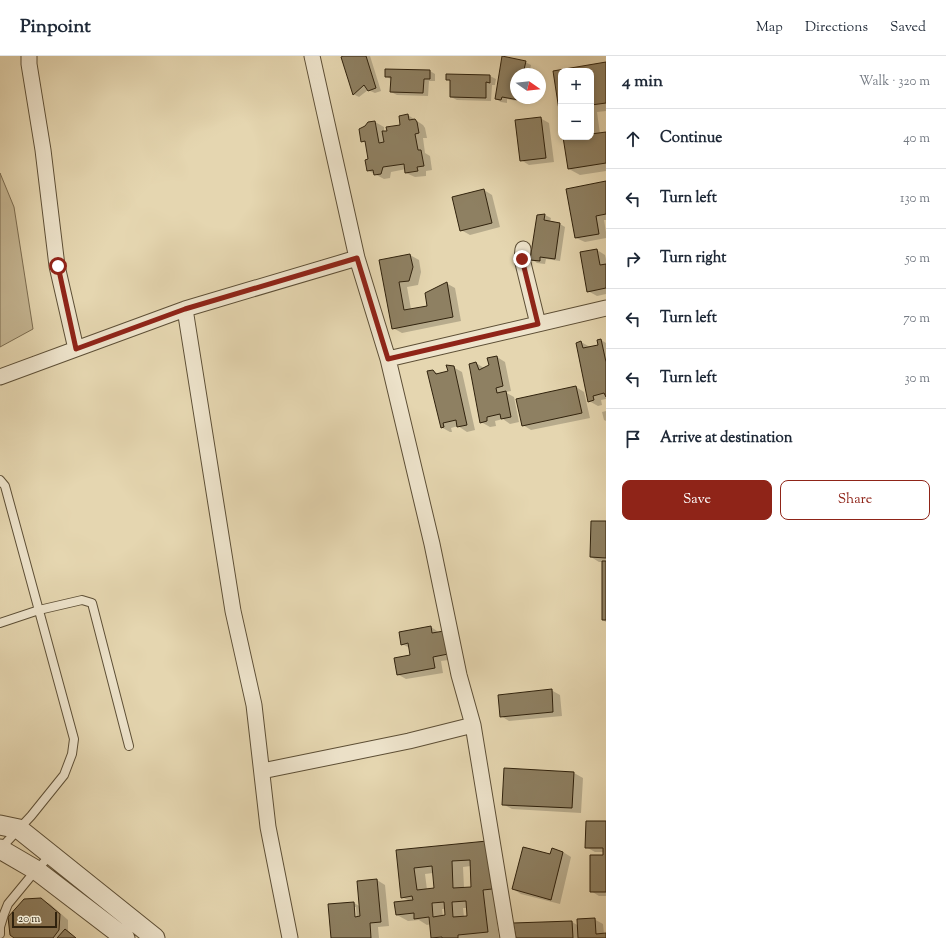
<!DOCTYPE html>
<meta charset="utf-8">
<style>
:root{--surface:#fff;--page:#f6f6f7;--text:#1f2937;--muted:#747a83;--line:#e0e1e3;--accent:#8f2418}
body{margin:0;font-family:"Sorts Mill Goudy",serif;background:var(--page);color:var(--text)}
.controls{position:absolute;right:12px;top:12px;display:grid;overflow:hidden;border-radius:8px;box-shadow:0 2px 6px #0003}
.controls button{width:36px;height:36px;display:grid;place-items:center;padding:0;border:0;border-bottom:1px solid var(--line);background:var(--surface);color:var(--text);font:20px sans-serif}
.compass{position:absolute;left:510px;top:12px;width:36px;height:36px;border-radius:50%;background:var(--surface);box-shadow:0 2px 6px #0003;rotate:104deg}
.scale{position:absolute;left:12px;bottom:10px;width:45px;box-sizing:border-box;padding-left:4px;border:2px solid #30220d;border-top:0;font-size:11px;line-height:14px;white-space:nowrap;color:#30220d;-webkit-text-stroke:3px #eee4cc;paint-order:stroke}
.stop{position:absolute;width:12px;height:12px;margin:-9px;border:3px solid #8f2418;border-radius:50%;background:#fff}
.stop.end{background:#8f2418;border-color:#fff;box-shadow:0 1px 4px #0008}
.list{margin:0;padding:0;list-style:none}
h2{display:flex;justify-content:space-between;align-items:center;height:52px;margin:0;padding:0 16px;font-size:17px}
h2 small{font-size:13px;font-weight:400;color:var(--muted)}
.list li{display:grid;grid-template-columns:26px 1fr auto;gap:12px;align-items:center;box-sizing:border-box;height:60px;padding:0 16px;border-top:1px solid var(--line)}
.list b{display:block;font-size:15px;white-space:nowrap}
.list em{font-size:13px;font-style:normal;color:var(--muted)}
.actions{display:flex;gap:8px;padding:12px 16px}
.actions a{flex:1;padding:9px 0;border:1px solid var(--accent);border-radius:8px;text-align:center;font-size:14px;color:var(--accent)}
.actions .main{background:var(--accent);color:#fff}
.icon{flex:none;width:22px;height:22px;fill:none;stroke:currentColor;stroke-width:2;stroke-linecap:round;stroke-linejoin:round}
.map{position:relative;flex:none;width:606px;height:882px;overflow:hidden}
header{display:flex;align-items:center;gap:24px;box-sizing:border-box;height:56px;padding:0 20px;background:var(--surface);border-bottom:1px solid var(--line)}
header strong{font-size:19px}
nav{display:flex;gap:22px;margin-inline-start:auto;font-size:14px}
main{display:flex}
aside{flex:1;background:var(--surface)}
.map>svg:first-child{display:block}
.green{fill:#c6b794;stroke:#7b6c50}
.shadow{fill:#0003;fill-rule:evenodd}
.building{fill:#8e8062;stroke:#30220d;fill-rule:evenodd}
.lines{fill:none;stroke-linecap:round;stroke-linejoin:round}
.service-casing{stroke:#5d4f36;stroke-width:10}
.minor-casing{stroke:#5d4f36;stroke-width:17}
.tertiary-casing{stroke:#5d4f36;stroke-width:21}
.service{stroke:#eee4cc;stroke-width:8}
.minor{stroke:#eee4cc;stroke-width:15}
.tertiary{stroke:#eee4cc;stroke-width:19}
.route{stroke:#8f2418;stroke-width:5}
</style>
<header>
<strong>Pinpoint</strong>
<nav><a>Map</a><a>Directions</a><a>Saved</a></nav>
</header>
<main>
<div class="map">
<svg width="606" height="882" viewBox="0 0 606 882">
<rect width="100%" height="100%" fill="#e5d6b0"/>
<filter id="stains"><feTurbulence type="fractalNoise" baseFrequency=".005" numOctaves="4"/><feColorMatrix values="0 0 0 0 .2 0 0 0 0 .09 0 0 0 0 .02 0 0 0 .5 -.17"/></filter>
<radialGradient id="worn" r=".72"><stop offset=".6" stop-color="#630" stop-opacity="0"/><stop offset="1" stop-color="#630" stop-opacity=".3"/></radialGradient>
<path class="green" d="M0,117L14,151L33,273L0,291Z"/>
<path class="shadow" d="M346,0H370L381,35L375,37L368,34L359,41L353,38Z
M525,6L531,9L529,18H516V42H525L524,46L507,43V47L501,46L496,43Z
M606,7V55L597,56L600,78L606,77V115L580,119L569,113L564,81H591V15H561V61L554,15Z
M430,15L435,18V25H429L428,40L397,39L391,36L392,24L386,20Z
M447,19L490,20L496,23L495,29H492L491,45L457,44L451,41V25L447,23Z
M408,59L423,69L425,72L427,82H423L425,97L430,100L432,114L426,115V120L415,121L406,117V113L391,116L390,122L384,123L367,114L369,104L366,87L362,85L375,66L384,71V76L401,69Z
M540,62L549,67L554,106L529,109L521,104Z
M606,126V164H604L606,176V182L585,186L576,182Z
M484,134L492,139L500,171L470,179L461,174Z
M545,159L551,162L550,166L560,168L565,171L560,205L546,203L545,208L537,207L531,203L538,160Z
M597,194L605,199L606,203V238L597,240L588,235Z
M410,199L419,204L421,216L418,229L407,231L411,253L428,251L446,227L455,232L461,265L402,277L393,272L381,205Z
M601,284L606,287V343L601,344L602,349L598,350L589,345L581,286L590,291L599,289Z
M497,301L505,306L511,335L505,336L514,341L519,366L510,368L503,363L495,365L496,370L490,371L481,366L476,307L484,312L490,310Z
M453,311L462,316L475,374L467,376L458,370L451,372L452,376H450L441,371L433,315L439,318L449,316Z
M576,331L584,336L590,362L531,374L523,369Z
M606,355V365L604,364L602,356Z
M606,466V566L603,564V506H599L591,501Z
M431,571L440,577L456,603L441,605L443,617L406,623L397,618L411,600L410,592L402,588L400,577Z
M551,634L560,639L562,660L509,665L501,660Z
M505,713L574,717L583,722L581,757L512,753L503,748Z
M606,766V840H599L591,835L604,801V796H595L586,791Z
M487,786L499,882H433L432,881L431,868L427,869L419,864L408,865L397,859L410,845L402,841L397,795ZM471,810L472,831L464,832L463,811ZM433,817L435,833L427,834L425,818ZM463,852H468V861H464ZM442,853H446V860L443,861Z
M552,794L563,796L571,801L560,848L521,838L513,833L551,800Z
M377,824L385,829L389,870L378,871L379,882H332L354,847L361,851ZM354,851H356L357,866H355Z
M41,843L50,848L68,864V875L76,882H15Z
M594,863L603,868L604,878H606V882H517L572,866L579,870Z"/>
<path class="building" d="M343,0H366L376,32L368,35L364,29L353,39L341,1Z
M502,0L526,5L523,18H516V42H519V44L502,41L501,44L495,43Z
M606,6V47L591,49V15H561V67L553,15Z
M385,13L430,14V23H424L423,37L390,36L391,21H385Z
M446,18L490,19V27L486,26V42L450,41V24H446Z
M408,58L409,64L415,63L417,66L419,77L415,78L418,94H421L424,110L417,111L418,115L405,117L404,108L383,111L381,118L374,119L373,114L367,115L365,104L368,103L365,85L361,86L359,73L365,70L368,66L375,65L379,87L384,86L382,75H387L386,71L400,69L399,60Z
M541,61L546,102L520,105L515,64Z
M606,76V107L568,113L563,81H591V78Z
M606,125V158L596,160L599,178L575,182L566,133Z
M484,133L492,167L460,175L452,141Z
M545,158L544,164L560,167L555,203L540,201V205L530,204L537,159Z
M597,193L600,209L606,208V232L587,236L580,196Z
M410,198L413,211L409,225L399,226L404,254L427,250L425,237L447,226L453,261L392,273L379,204Z
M601,283L606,306V341L604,337L593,340L594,344L588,346L576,287L581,285L583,292L598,289L597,284Z
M497,300L503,330L496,332L497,337L506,335L511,361L501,363L500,358L487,361V365L480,367L469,308L476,306L479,314L489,309L487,302Z
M446,309L454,310L467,369L457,371L456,364L443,367L444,371L441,372L427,315L433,314L436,318L448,315Z
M576,330L582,357L522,370L516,343Z
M591,465H606V502L590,501Z
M602,505H606V564H602Z
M431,570L432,577L444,575L448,598L433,601L435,612L397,619L394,602L410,599L408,587L401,589L399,576Z
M552,633L553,656L500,661L498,639Z
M504,712L574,716L572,752L502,749Z
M586,765H606V836H590V799H603V792H585Z
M487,785L492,833L483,834L488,876L458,879V882H442V881L431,882L429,861L414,863V857L396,859L394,846L413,844L412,840L401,842L396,794ZM470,804L471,831L453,832L452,805ZM432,810L434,832L417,834L414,812ZM466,845L467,860L453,861L452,846ZM444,846L445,859L433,861L432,847Z
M523,791L550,798L552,792L563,796L551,844L512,833Z
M377,823L381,866L370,867L371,882H331L328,848L354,846L355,861L360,860L357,825Z
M41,842L60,858L59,874L53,882H14L10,879L8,861L24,843Z
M595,862L596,878L606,877V882H578L577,863Z
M572,865L573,882H516L513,867Z
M65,873L76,882H57Z"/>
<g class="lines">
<defs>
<path id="service" d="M0,424L5,430L74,683L72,698L64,719L31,760L1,792
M0,567L39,554L82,544L92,547L129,690
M0,878V871L4,858L8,848L36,814L51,799"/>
<path id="minor" d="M312,0L357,202
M523,193L522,203L538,268
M185,253L357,202L388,303L606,252
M76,293L185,253L233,555L254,649L268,771L290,882
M388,303L432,488L459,619L473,669L508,882
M0,321L76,293L57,210L43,94L29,8V0
M262,715L409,685L473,669"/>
<path id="tertiary" d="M0,769L19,773L155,882
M0,793L36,814L125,882"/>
</defs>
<use href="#service" class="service-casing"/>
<use href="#minor" class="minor-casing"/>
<use href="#tertiary" class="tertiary-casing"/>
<use href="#service" class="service"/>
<use href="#minor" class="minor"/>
<use href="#tertiary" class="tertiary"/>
</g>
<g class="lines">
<path class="route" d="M58,210L76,293L185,253L357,202L388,303L538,268L522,203"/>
</g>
<rect width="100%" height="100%" filter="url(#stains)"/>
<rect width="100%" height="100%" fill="url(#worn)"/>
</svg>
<div class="controls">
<button>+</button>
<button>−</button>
</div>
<svg class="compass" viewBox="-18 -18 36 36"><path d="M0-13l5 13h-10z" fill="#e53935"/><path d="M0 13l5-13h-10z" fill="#747a83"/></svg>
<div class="scale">20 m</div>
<div class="stop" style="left:58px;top:210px"></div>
<div class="stop end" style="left:522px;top:203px"></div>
</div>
<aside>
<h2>4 min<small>Walk · 320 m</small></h2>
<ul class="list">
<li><svg class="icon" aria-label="ahead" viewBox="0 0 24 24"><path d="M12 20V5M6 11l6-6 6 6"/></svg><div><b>Continue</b></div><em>40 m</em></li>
<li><svg class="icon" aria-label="left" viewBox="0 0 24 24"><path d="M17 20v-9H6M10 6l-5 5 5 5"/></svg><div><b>Turn left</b></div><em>130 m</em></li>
<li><svg class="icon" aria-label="right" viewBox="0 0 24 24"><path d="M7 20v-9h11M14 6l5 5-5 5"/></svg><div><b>Turn right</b></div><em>50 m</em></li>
<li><svg class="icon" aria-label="left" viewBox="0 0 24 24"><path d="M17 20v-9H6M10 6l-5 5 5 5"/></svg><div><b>Turn left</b></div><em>70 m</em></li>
<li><svg class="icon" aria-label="left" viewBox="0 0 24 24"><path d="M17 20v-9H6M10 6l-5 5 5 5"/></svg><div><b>Turn left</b></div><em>30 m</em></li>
<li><svg class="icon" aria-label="arrive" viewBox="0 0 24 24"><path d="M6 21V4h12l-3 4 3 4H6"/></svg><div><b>Arrive at destination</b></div></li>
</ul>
<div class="actions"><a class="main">Save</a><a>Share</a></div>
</aside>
</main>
